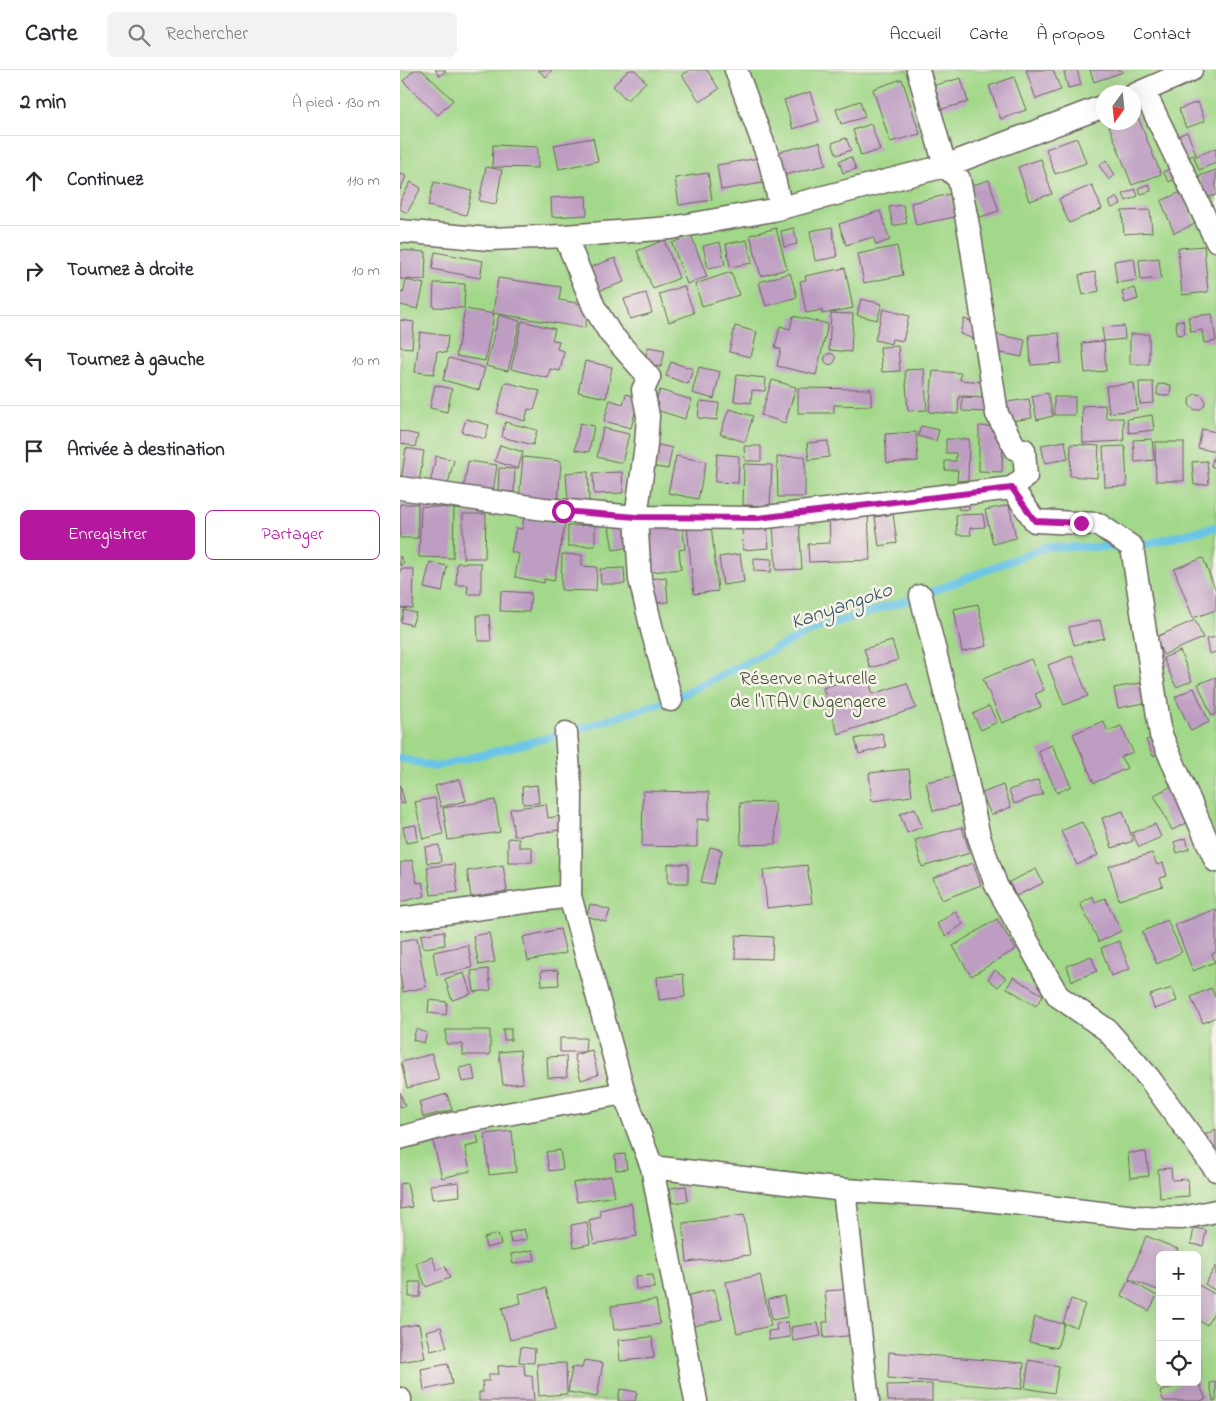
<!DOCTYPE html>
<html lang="fr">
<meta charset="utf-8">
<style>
:root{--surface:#fff;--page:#f2f2f3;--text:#2b2b33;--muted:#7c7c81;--line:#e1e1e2;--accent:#b5179e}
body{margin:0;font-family:"Indie Flower",sans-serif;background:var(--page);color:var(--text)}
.controls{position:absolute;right:15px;bottom:15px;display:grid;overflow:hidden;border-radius:8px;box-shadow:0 5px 20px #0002}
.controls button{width:45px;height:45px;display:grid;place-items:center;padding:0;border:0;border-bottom:1px solid var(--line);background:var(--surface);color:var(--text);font:25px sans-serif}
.compass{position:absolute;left:696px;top:15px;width:45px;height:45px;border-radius:50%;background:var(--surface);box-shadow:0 5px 20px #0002;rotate:195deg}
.stop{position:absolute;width:15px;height:15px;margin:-11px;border:4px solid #b5179e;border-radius:50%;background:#fff}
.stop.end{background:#b5179e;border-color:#fff;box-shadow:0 1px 5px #0008}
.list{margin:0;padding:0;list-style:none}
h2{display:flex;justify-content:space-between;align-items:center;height:65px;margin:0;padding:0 20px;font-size:21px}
h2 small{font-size:16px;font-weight:400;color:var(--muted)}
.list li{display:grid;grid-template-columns:32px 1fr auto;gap:15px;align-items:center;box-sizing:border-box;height:90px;padding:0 20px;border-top:1px solid var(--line)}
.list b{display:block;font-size:19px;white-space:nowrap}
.list em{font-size:16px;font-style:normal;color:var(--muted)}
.actions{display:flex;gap:10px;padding:15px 20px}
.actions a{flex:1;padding:11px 0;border:1px solid var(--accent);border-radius:8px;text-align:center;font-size:18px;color:var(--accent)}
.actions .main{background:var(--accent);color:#fff}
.icon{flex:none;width:28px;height:28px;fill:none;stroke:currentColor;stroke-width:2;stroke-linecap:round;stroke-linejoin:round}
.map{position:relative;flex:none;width:816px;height:1331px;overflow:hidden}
header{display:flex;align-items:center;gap:30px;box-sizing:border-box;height:70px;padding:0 25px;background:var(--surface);border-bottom:1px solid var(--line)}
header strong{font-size:24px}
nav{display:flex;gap:28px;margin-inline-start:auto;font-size:18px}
.search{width:350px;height:45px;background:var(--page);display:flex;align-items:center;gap:12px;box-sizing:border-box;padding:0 18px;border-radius:8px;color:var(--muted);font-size:19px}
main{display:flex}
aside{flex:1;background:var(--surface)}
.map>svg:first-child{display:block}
.green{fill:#a2d889;stroke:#5f7a52;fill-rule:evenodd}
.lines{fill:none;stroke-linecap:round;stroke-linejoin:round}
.stream{stroke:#69c4e7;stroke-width:8}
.building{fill:#be9dc2}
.street-casing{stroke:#68635b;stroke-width:25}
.street{stroke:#fff;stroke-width:22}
.route{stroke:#b5179e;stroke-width:6}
.labels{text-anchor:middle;stroke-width:5;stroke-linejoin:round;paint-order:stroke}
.park-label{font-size:20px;fill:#44543d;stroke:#f7f3e8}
.water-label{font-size:21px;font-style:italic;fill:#375763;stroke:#f7f3e8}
</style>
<header>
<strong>Carte</strong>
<div class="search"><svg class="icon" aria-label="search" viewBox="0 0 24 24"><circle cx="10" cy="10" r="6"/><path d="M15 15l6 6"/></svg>Rechercher</div>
<nav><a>Accueil</a><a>Carte</a><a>À propos</a><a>Contact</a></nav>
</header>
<main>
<aside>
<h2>2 min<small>À pied · 130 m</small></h2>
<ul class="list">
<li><svg class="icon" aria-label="ahead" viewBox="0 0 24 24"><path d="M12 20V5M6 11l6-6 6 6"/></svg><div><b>Continuez</b></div><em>110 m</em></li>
<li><svg class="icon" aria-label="right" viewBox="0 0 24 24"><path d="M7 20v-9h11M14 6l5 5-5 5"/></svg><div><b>Tournez à droite</b></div><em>10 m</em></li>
<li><svg class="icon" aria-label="left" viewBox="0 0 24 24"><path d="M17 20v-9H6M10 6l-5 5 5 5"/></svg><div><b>Tournez à gauche</b></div><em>10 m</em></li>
<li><svg class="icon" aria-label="arrive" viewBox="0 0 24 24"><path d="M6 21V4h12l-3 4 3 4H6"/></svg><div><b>Arrivée à destination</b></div></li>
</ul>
<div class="actions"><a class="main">Enregistrer</a><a>Partager</a></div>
</aside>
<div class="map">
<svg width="816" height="1331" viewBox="0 0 816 1331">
<rect width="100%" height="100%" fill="#f7f3e8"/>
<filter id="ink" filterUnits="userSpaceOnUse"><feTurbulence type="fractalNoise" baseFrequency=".02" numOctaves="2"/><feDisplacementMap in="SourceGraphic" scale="10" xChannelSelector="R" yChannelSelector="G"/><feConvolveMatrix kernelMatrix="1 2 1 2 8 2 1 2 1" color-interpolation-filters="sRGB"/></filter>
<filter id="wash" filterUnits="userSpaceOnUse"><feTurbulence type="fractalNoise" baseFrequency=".0096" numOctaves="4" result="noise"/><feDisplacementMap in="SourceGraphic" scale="20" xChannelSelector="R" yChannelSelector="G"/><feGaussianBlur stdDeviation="1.12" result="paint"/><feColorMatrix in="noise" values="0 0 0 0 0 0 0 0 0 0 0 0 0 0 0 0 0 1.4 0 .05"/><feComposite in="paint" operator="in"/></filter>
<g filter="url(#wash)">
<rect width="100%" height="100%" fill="#f4e6d1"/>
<path class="green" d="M0,0H816V1331H0ZM704,22H734V52H704ZM760,1185H797V1312H760Z"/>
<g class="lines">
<path class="stream" d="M733,477L816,457
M0,688L35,697L166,663L271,630L415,559L521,526L645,477H721"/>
</g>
<g id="blocks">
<path class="building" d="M14,0H22L53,30L38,45L3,11Z
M35,0H46L40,6Z
M138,0H152L146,7Z
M229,0H235L246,12L227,30L213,16Z
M290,0H307L319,19L300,32L282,5Z
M626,0H653L661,20L636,29Z
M677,0L681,15L668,18L664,2Z
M690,0H722L723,2L694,12Z
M614,7L626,40L601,49L589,16Z
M561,8L568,32L539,40L532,16Z
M502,9L520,64L490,72L473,19Z
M410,22L419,51L393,59L384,30Z
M460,31L465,47L441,54L436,39Z
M798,32L805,51L786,58L779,39Z
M737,45L761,104L732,115L709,56L718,52H734V46Z
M471,54L480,80L461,86L453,60Z
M787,62L796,84L782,90L773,68Z
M193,68L198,91L159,99L154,75Z
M446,68L451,80L437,85L432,73Z
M677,68L686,93L655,104L646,79Z
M420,72L426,95L385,105L379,82Z
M93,75L138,77V98L92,97Z
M816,78V93L799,100L794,87Z
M451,87L456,99L443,103L439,91Z
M359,88L363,113L321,120L317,95Z
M641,89L652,124L629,131L618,97Z
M706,90L715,105L709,110L699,95Z
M86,97L102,100L96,134L79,131Z
M770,99L775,109L769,112L763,102Z
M816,100V125L805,128L799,106Z
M0,103L6,106L0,120Z
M308,103L312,130L279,135L275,108Z
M589,110L599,141L580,147L570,116Z
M11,112L21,118L7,143L0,139V131Z
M34,112L72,121L66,145L28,136Z
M749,114L751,121L741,124L738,118Z
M692,115L702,139L669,153L659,129Z
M735,119L738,126L726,131L723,124Z
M781,122L795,154L774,163L761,131Z
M550,124L555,147L516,155L511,133Z
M186,126L187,145L152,147L151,128Z
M717,127L721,134L712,138L709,132Z
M503,135L507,153L493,156L489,137Z
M750,140L752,162L724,164L722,141Z
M480,141L490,170L476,175L473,167L446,175L439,154Z
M432,157L437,187L415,191L410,161Z
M376,158L387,199L361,206L350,165Z
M394,158L397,174L384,177L381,161Z
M291,165L307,207L287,214L272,173Z
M264,170L279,208L253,219L237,181Z
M347,170L352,193L330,197L326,174Z
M320,172L325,195L308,198L303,176Z
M497,176L503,205L464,213L458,184Z
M804,176L808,222L782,225L778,178Z
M0,180L26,182L25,210L0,209Z
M35,182L83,191L80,208L32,199Z
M215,188L224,212L192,223L183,200Z
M734,188L737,210L717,213L714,191Z
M759,188L761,208L741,210L739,190Z
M445,198L453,238L422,244V240L406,243L400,211L406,210L405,206Z
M331,202L339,225L302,236L295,214Z
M695,202L699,221L683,225L679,205Z
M390,203L397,227L366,236L359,212Z
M98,208L161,217L159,230L189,235L185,258L93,243Z
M6,210L24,214L18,239L0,235V222L3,223Z
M34,213L65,214L64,238L33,237Z
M284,216L294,243L269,252L259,224Z
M735,218L738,229L725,233L722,222Z
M246,223L252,243L230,249L224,229Z
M461,229L482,234L477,250L457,245Z
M65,239L94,244L85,291L56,286Z
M483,239L509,246L503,271L492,269L491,274L475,270Z
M431,243L453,244L451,282L429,280Z
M812,244L816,271L804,273L802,260L791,262L788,247Z
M99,245L120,251L108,301L86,296Z
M393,246L428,254L416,305L377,296L381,279L375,278L380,256L390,259Z
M564,249L581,255L577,270L560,264Z
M0,250L14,252L12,278L0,277Z
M783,250L785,264L777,265L776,251Z
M122,251L155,259L152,270L159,271L157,279L164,281L160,301L150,299L148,308L111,299Z
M335,256L357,262L351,287L329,282Z
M724,256L725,269L704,271L702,258Z
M20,262L48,266L46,283L37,281L34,304L15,302Z
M659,263L661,293L631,295L629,265Z
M594,264L625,270L622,287L591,281Z
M730,264H749V294H730Z
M704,271L706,301L685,303L682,273Z
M498,276L500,301L482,302L480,277Z
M248,277L265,280L261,297L244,294Z
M424.5 289a5.5 5.5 0 1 1 11 0a5.5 5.5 0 1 1-11 0Z
M49,288L85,298L79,320L43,310Z
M185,291L212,297L206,328L178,322Z
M271,292L293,299L288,314L266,306Z
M299,297L320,302L314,329L292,323Z
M524,299L527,340L508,341L505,300Z
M533,301L561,303L560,310L583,312L582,327L559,326L558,344L529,342Z
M337,305L366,308L365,321L352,320L351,333L334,331Z
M372,310L396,317L385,353L361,345Z
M105,312L140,321L134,340L128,339L125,351L97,343Z
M739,312H753L754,333L740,334Z
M734,313L737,340L709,343L706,316Z
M758,314L771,315L770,326L757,325Z
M35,315L52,319L47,342L30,338Z
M398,318L471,319V336L434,335V343H398Z
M260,320L292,330L285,349L253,339Z
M648,323L653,346L637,350L632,326Z
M226,324L239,328L231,358L204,351L210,330L223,334Z
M789 332a8 8 0 1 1 16 0a8 8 0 1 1-16 0Z
M562,327L590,328L589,342L562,341Z
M654,327H675V345H654Z
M629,329L632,348L610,351L607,332Z
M300,331L319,333L317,350L298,348Z
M705,335L706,348H723L724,371L683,373L682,336Z
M329,339L353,346L345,372L320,364Z
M752,345L754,360L729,363L727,349Z
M66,349L89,355L85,369L62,362Z
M105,352L137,360L133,375L102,367Z
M180,353L194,356L189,382L175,380Z
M521,356L539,360L536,371L518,366Z
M579,356L603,357L602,402L579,401Z
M203,358L229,364L222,393L197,387Z
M802,359L816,362V382L798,378Z
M0,361L18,365L15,377L0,373Z
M516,362L518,391L487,393L485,364Z
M546,369H569L568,410L557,411L558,400H545V391H556V383H546Z
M752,369L754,390L735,392L733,370Z
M428,371L429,387L409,390L407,373Z
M665,371L668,389L645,393L641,375Z
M755,372H784V411H756Z
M254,374L272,378L268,399L250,396Z
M671,374L699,376L697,408L670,406Z
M100,375L123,382L118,399L95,391Z
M344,376H361V391H345Z
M725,376L727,416L705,417L703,377Z
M6,378L24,381L19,413L1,410Z
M317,384L339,386L338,413L315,412Z
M814,385L816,386V398L811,396Z
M36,386L54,390L47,418L30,414Z
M276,386L306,392L298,429L268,423Z
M405,386V427H378L377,387Z
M123,387L161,391L158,434L119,429Z
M68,391L97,395L93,422L64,418Z
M807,391L809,414L794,415L792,392Z
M344,394L372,395L370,436L343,435Z
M99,398L115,399L114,422L98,421Z
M188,401L189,431L168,433L166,403Z
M222,402L223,423L194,424L193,403Z
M559,431L569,432V440L558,439Z
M0,434H18V468H0Z
M609,435L616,468L593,474L585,440Z
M21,436L54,438L53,488L19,487Z
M468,440L470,490L409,492L408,474L430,473L429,442Z
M63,444H86L85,488H63Z
M493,444L497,473L479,476L475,447Z
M583,444L585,457L570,458L571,465H557L556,445Z
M124,447L165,454L154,511L144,509V513L115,507L119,484L111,482L116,458L122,459Z
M399,452L402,499L376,500L373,454Z
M282,453L285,479L279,480L281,499L251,502L246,457Z
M226,454L230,477L213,480L209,457Z
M311,454L318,521L294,524L287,456Z
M367,454L369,478L343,480L342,456Z
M195,455V476H168V456Z
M162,484L182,485V496L197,497L196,521L161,520Z
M340,484L344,512L323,515L319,487Z
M0,486L4,492L0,496Z
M354,488L372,489L371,502L354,501Z
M803,488L816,521V540L793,548L774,499Z
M30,492L47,496L42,522L24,518Z
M57,493H81V524H67L68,515H56Z
M224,498L225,514H201L200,499Z
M0,499H14L13,539L0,538Z
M266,507L268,532L251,533L248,509Z
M101,521L131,523L129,542L100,541Z
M578,534L587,576L562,582L554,539Z
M4,540L16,543L12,555L1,552Z
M77,545H89L91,571H78Z
M700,550L704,568L674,575L669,557Z
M795,550L803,568L763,585L756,567Z
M816,567V582L809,584L806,569Z
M492,571L498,590L470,598L464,579Z
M780,581L792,611L776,617L763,588Z
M672,586L688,626L664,635L648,595Z
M631,589L644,620L635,624L641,637L602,653L583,609Z
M466,604L473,624L507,613L516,638L438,664L423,618Z
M816,607V644L812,646L798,614Z
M741,613L744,633L718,638L714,618Z
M794,618L809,652L791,661L775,627Z
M589,636L597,652L581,660L573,644Z
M703,651L708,661L721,656L733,682L721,687L727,698L694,713L673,664Z
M482,663L486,677L459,684L455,669Z
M759,666L764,681L753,686L746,670Z
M652,675L671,716L657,723L638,681Z
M509,699L512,726L472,731L469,703Z
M554,706L560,735L533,741L526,712Z
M60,709L66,731L41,737L35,716Z
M638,710L643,724L614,734L609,720Z
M0,715L5,733L0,734Z
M137,715L139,733L123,734L122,717Z
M603,715L611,737L591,745L582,723Z
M772,716L791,751L772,760L754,725Z
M243,721L309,722V750L297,749V777L242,776Z
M35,728L43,764L23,769L15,732Z
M95,730L100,762L48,770L43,738Z
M375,732L376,774L341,775L340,733Z
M146,734L148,748L159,746L160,760L114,766L110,739Z
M515,738L522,757L507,763L500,744Z
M723,741L733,771L712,778L702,748Z
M682,752L698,785L677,795L661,761Z
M755,754L761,767L739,777L732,763Z
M16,755L18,771L6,773L3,757Z
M562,757L570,783L522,797L515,770Z
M108,768L119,769V777H132V792H108Z
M786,768L789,779L777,783L774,772Z
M39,775L41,792L27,793L25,777Z
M310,777L322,780L313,814L301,812Z
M752,783L757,795L763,793L767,806L760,808L763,816L719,830L709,796Z
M12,790L17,813L22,812L25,826L0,832V793Z
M573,793L581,815L542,830L533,808Z
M54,794L58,822L31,825L27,797Z
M268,794H288V813H268Z
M103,795L107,821L71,827L67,801Z
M407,795L412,833L367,838L363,800Z
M636,799L643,813L616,826L609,812Z
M692,826L695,832L705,828L721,861L699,872L680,833Z
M190,834L210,840L206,852L187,846Z
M816,839V882L812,884L815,892L793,901L775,855Z
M555,841L563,854L546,866L537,854Z
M597,849L616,879L571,906L553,876Z
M767,850L782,882L757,894L742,862Z
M160,859L166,883L128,891L123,867Z
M44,861L45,875L23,878L21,865Z
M89,863L95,892L79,895L73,866Z
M336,865L373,867L372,889L335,888Z
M17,868L26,917L3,922L0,904V871Z
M719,871L730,899L711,906L701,878Z
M68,875L72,898L37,905L33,882Z
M691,886L697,901L672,911L667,896Z
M88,899L91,920L74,922L71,901Z
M158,900L159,915L142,916L141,901Z
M595,900L606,908L598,917L588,909Z
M64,903L71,924L52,930L45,909Z
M283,904L285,927L259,930L257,907Z
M613,907L643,925L636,936L607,918Z
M772,918L777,931L754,939L750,925Z
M811,918L816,928V947L803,953L791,927Z
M29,930L47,932L46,945L28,943Z
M16,959L27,963L24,973L13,970Z
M103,959H111V970H104Z
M46,960H90V985H63V974H46Z
M160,968H186L185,982H160Z
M120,980L123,1013L103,1015L99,982Z
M192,980L198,1005L181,1010L174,985Z
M32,984L39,1010L7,1018L1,992Z
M166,986L167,1007L148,1008L147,987Z
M72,995L75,1010L62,1012L59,998Z
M0,1022L5,1036L0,1037Z
M47,1024L52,1040L23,1047L19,1032Z
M75,1057L79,1074L65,1077L70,1101L42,1108L32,1067Z
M816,1059V1084L805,1065Z
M112,1061L116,1102L89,1105L85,1064Z
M160,1080L163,1099L149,1101L146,1082Z
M746,1082L749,1106L730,1108L728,1083Z
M225,1084L227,1099L216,1100L215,1085Z
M771,1098L772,1110L788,1109L789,1126L760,1128L758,1099Z
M211,1106L215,1126L177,1132L173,1113Z
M59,1112L60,1126L32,1129L30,1115Z
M7,1113L12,1137L0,1139V1114Z
M286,1116L288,1131L272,1133L270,1118Z
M231,1133L237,1166L194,1174L189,1150L201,1147L200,1140Z
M344,1145L350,1185L287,1192L283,1153Z
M187,1152L190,1174L174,1177L171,1155Z
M794,1158L806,1160L803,1176L791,1174Z
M124,1159L127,1169L111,1173L109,1163Z
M98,1164L101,1174L86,1178L84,1168Z
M746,1166L778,1179L776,1185H760V1221L729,1209Z
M133,1180L135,1190L113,1194L111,1184Z
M32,1187L37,1200L45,1196L50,1208L26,1217L16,1193Z
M816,1196V1221L805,1214Z
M253,1205L254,1218L236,1219L235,1206Z
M360,1205L371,1256L337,1263L326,1212Z
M729,1210L757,1226L749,1241L721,1225Z
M9,1212H21L20,1227H9Z
M797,1214L816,1225V1239L807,1255L797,1250Z
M146,1218L156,1259L110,1270L102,1238L121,1233L119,1224Z
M314,1219L322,1249L294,1256L286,1226Z
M453,1219L458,1265L424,1268L423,1252H428L425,1221Z
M384,1226L388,1247L372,1250L368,1229Z
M671,1229L685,1234L677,1257L663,1253Z
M256,1230L260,1254L214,1260L211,1236Z
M635,1247L664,1254L657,1278L629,1272Z
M388,1252L390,1267L369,1270L368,1261L377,1260L376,1253Z
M418,1253L421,1266L393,1271L391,1257Z
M19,1254L25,1288L0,1292V1257Z
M41,1257L47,1277L31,1281L26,1261Z
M252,1267L254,1288L220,1291L218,1270Z
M121,1277L135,1279L134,1293L119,1292Z
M489,1282L624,1293L622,1319L488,1308Z
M184,1290L203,1293L197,1327L168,1322L172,1297L182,1298Z
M629,1290L659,1296L654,1323L625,1318Z
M166,1293L167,1324L139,1326L137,1294Z
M48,1294L52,1314L24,1320L21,1299Z
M124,1295L125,1306H132L134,1331H79V1322H83L82,1311H89V1304H99L98,1296Z
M797,1309L806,1329L800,1331H764L760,1322L785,1312H797Z
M816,1312V1331H813L810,1313Z
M532,1314V1331H488L487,1315Z
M220,1319L237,1322L235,1331H218Z"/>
</g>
</g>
<g filter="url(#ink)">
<use href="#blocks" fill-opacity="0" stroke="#68635b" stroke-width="1"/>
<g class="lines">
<defs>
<path id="street" d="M336,0L370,92L381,138
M518,0L545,96L559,109L570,166L597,344L616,379L624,380L626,406L612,418
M744,21L816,170
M734,25L791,0
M0,161L89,169L165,166L271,158L373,140L545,96L704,36
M165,166L194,237L210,263L249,307L243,320L248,346L246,375L236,447L240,509L252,560L271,630
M0,418L144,439L236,447L358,448L612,418L635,451L698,454L732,477L761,665L816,791
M521,526L564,697L579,767L596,815L658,926L707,960L749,1008L816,1100
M166,663L171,726L170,826L224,1023L252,1097L296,1331
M0,849L170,826
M0,1068L51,1054L224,1023
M252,1097L444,1120L560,1127L736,1147L782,1148L816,1141
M444,1120L468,1331
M0,1329V1331"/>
</defs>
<use href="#street" class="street-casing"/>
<use href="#street" class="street"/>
</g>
</g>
<g class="lines" filter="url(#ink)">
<path class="route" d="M163,441L236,447L358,448L612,418L635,451L681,453"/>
</g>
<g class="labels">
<g class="park-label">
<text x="408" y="614">Réserve naturelle<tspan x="408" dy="23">de l'ITAV (Ngengere</tspan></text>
</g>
<g class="water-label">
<text transform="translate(441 535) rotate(-19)" y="7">Kanyangoko</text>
</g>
</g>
</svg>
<div class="controls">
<button>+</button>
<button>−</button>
<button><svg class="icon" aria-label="locate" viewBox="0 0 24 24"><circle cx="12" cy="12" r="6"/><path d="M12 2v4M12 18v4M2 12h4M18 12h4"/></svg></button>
</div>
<svg class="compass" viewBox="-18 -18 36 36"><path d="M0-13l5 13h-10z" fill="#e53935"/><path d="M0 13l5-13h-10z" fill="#7c7c81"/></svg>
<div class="stop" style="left:163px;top:441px"></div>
<div class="stop end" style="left:681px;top:453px"></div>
</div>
</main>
